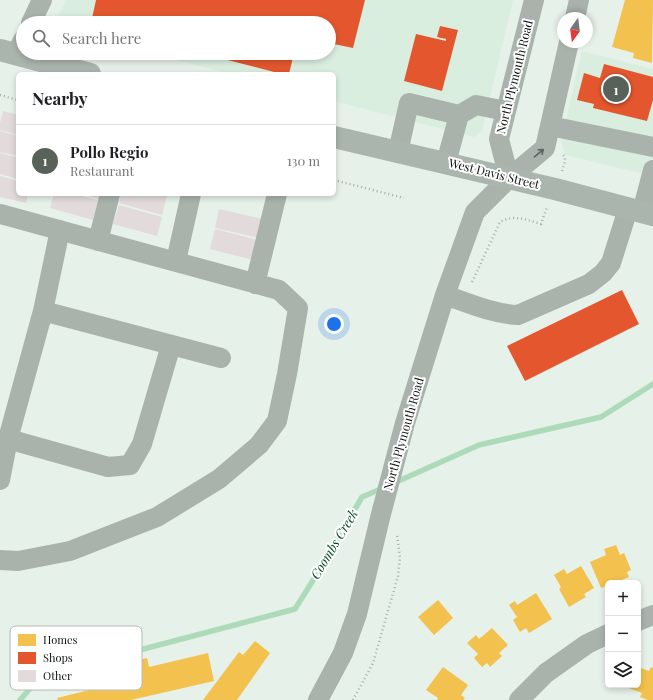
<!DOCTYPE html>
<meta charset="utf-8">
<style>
:root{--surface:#fff;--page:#f2f2f2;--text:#202124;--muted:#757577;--line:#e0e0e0;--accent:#59615b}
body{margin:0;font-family:"Playfair Display",serif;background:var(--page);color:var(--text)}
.controls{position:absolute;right:12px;bottom:12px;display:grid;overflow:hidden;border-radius:6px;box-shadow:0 2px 6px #0003}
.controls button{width:36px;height:36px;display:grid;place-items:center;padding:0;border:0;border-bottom:1px solid var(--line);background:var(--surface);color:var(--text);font:20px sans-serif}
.compass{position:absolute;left:557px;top:12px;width:36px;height:36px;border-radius:50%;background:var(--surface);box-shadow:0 2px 6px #0003;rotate:194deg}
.you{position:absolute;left:334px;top:324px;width:14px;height:14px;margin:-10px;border:3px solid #fff;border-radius:50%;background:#1a73e8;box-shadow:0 0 0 6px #1a73e833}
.badge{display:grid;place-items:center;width:26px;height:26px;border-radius:50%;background:var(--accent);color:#fff;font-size:13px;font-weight:700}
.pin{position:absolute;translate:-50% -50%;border:2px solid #fff;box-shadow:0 1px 4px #0006}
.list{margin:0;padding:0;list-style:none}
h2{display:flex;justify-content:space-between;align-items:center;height:52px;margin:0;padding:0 16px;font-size:17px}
h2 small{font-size:13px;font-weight:400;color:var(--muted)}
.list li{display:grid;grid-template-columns:26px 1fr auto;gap:12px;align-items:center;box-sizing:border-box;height:72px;padding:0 16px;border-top:1px solid var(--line)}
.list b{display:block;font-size:15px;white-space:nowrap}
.list p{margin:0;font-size:13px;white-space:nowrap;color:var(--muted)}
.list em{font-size:13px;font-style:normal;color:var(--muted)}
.icon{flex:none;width:22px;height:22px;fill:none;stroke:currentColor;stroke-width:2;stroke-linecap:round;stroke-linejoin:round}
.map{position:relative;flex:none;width:653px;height:700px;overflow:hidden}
.search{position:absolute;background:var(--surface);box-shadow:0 2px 6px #0003;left:16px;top:16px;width:320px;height:44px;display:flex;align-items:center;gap:10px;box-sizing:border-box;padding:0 14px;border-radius:22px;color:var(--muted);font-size:15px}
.panel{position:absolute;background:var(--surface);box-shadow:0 2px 6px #0003;left:16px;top:72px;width:320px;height:124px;border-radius:6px}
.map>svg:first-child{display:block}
.built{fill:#daeedf}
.homes{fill:#f2c14e}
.shops{fill:#e4572e}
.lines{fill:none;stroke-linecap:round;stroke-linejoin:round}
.stream{stroke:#addbb9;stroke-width:5.5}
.building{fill:#e3dadc}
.path{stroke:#a6b0a8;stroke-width:2.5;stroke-dasharray:1 3;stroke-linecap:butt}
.minor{stroke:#a9b3ac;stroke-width:20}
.major{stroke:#aab5ad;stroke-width:22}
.oneway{stroke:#5b645e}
.labels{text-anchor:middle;stroke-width:4;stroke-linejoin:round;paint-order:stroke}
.street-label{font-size:12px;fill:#0d140f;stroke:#fff}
.water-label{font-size:13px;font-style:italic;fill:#004a22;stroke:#fff}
.key{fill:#fff;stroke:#b6b8b7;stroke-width:1}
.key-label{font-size:11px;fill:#0d140f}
</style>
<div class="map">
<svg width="653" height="700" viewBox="0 0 653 700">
<rect width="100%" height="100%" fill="#e6f1e9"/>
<path class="built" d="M66,0H513L482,131L474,137L334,101V74H230L149,53H329V23H55Z
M582,51L653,69V176L565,155L561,141Z"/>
<path class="homes" d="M625,0H653L652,63L633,58L634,53L612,47Z
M616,545L620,555L624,553L631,570L627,572L629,577L614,583H608V585L601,588L590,562L606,555L604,549Z
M581,566L594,588L584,594L586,597L569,607L559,589L561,587L554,575L564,569L567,574Z
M536,593L552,619L529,633L526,628L520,632L513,620L517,617L509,605L515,601L517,605Z
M438,600L453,618L434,635L418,617Z
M492,628L508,645L499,653L502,656L490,667L487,663L482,667L474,658L478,654L467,643L476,635L479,639Z
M255,641L270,653L237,700H203L239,652L243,655Z
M208,653L214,681L131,700H58L57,698L122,682L120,675L133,671L131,662L147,658L149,667Z
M443,667L468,685L461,695L465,698L463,700H437L438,698L426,690Z
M638,667L649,671L651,667L653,668V700H648L640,697L642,693L626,687L627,685H638Z"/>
<path class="shops" d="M96,0H365L353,48L329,43V23H91Z
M440,26L458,30L442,91L404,81L416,34L446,41V39L437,37Z
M200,53H294L289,74H282Z
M604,64L653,77V100L647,121L593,108L594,104L577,100L584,73L600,78Z
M622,290L639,324L525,381L507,346Z"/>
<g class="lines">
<path class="stream" d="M394,483L479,445L601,417L653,384
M20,700L41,676L295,609L322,566L362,497L383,488"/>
</g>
<path class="building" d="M3,111L18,115V135L0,130V123Z
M0,131L18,136V156L0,152Z
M0,153L18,158V179L0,174Z
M0,176L18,181V194H28L26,203L0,197Z
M54,194H74L98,200L93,220L50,208Z
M83,194H100L99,199Z
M121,194H161L167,196L162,215L119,203Z
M119,205L162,217L157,236L113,224Z
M219,209L263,219L259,238L215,228Z
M215,229L258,240L253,260L210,249Z"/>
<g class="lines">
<path class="path" d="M0,95L18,100
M562,171L565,162V157L563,155
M334,180L404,198
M472,282L500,222C514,214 527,220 541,224L547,207
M353,700L373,663L398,576L400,558L397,534"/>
<path class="minor" d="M575,18L579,0
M31,23L42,0
M16,55L23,40
M550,126L653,147
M398,152L409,103L459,115
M446,163L459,115L476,105L506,111
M509,178L499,139L534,0
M642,212L653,170
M0,214L279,290L298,308L287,374L277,421L259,445L219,479L157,517L70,551L18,561L0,560
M98,241L110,194
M176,261L191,194
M255,284L277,194
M445,295C468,303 493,314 518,315L589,284L603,273L611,263L628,209
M43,311L221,358
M8,439L108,467L130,465L142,444L171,345
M0,480L8,439L43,311L60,230
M638,621L653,615
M318,700L343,653L357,614L380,518L405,423L445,295L475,212L509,178L545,148L569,42
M519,700L546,673L587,644L608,634"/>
<path class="major" d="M0,50L90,74
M334,137L555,189L653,215"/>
</g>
<defs><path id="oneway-shaft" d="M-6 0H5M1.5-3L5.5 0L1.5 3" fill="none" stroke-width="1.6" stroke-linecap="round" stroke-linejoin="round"/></defs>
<use class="oneway" href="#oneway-shaft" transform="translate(539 153) rotate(-40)"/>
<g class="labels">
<g class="street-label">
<text transform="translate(515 77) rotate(-76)" y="4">North Plymouth Road</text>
<text transform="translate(494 174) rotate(14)" y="4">West Davis Street</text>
<text transform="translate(404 434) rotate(-74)" y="4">North Plymouth Road</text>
</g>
<g class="water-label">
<text transform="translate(334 544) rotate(-59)" y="5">Coombs Creek</text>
</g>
</g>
<rect x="10" y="626" width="132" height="64" rx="6" class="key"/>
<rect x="18" y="634" width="18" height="12" fill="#f2c14e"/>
<rect x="18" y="652" width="18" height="12" fill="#e4572e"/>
<rect x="18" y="670" width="18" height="12" fill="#e3dadc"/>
<g class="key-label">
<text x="43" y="644">Homes</text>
<text x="43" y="662">Shops</text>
<text x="43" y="680">Other</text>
</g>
</svg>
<div class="controls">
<button>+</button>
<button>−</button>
<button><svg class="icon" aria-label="layers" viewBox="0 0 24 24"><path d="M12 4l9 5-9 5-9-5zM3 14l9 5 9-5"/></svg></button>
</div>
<svg class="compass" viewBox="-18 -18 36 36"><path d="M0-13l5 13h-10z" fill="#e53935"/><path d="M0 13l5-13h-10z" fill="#757577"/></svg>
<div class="you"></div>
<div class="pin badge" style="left:616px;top:89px">1</div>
<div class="search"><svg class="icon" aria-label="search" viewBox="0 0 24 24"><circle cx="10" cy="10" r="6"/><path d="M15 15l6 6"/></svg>Search here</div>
<section class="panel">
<h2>Nearby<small></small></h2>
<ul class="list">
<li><span class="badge">1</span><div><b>Pollo Regio</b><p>Restaurant</p></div><em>130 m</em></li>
</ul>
</section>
</div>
